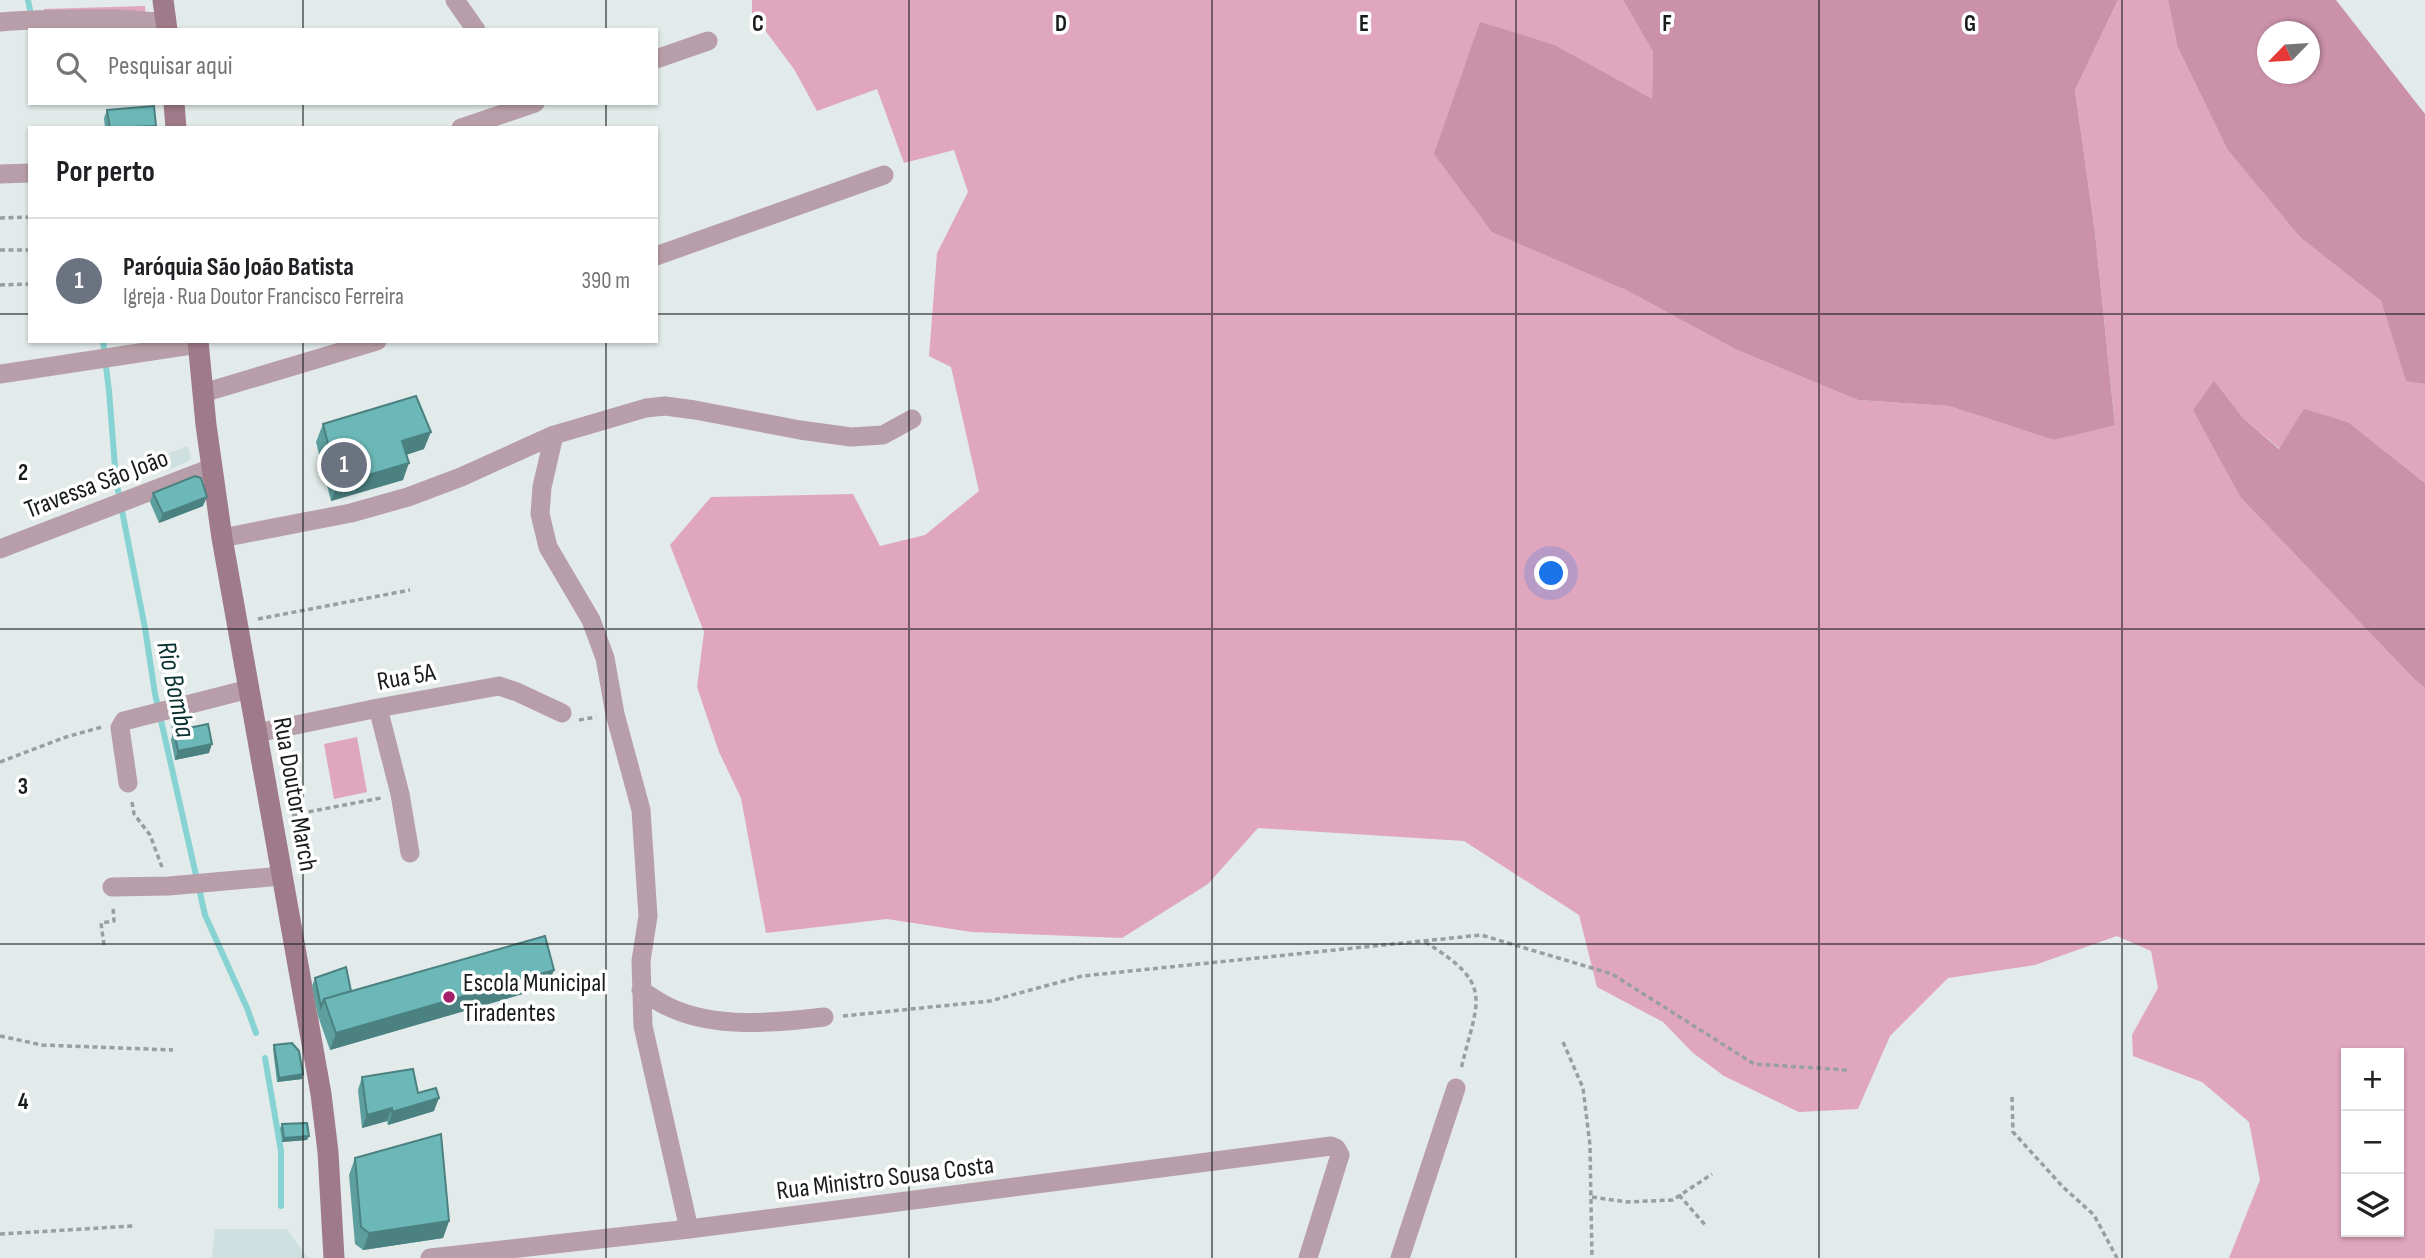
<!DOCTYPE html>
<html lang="pt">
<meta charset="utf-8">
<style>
:root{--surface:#fff;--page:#f2f2f2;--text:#202124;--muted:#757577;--line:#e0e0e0;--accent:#a51f69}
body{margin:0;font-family:"Sofia Sans Condensed",sans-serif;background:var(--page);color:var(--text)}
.controls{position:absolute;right:21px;bottom:21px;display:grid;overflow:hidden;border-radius:0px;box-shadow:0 2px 5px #0004}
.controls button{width:63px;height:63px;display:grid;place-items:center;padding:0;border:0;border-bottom:2px solid var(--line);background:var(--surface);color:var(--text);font:35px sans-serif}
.compass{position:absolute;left:2257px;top:21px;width:63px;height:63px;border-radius:50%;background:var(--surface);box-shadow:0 2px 5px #0004;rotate:245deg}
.you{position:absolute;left:1552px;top:574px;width:24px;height:24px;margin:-18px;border:5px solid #fff;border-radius:50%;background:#1a73e8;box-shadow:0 0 0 10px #1a73e833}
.badge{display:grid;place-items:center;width:46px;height:46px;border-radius:50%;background:var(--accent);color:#fff;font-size:23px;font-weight:700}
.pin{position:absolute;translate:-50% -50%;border:4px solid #fff;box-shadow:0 2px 7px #0006}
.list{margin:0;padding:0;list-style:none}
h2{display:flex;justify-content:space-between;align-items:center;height:91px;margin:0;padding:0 28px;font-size:30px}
h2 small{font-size:23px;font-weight:400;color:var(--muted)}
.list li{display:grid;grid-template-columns:46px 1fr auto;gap:21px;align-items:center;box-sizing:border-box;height:126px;padding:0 28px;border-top:2px solid var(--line)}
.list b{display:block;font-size:26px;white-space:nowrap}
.list p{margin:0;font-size:23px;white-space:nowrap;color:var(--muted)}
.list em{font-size:23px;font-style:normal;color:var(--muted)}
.icon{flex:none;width:38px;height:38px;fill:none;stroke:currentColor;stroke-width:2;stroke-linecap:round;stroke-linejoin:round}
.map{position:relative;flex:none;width:2425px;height:1258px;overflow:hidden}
.search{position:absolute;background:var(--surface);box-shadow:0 2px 5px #0004;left:28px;top:28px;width:630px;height:77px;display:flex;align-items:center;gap:18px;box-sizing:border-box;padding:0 24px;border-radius:0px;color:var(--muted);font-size:26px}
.panel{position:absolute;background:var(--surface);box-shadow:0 2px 5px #0004;left:28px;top:126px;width:630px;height:217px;border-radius:0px}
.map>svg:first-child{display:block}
.built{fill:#cee0e0}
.green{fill:#dfa6be;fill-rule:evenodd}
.forest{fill:#ca91a9;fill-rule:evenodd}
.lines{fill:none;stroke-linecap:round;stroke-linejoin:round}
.stream{stroke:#87d3d3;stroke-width:6}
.path{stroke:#999f9f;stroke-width:3.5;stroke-dasharray:5 3.5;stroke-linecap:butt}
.minor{stroke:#b89ea8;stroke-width:19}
.secondary{stroke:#9f7a89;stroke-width:21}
.wall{fill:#5d9e9e}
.shaded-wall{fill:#4c8181}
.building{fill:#6cb8b8;stroke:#4c8181;stroke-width:2}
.grid{fill:none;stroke:#191c1c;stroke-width:2;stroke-opacity:0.55}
.poi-dot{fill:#a51f69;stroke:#fff;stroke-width:2.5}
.labels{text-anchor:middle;stroke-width:7;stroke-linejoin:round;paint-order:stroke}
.street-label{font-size:26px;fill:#191c1c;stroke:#fff}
.poi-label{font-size:26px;fill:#191c1c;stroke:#fff;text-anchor:start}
.water-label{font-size:28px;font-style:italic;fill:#0a3132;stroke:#fff}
.grid-label{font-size:23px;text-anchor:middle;font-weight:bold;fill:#191c1c;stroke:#fff;stroke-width:7;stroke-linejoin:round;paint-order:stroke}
</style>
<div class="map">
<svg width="2425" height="1258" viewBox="0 0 2425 1258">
<rect width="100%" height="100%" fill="#e2eaea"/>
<path class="built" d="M188,446L191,458L187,462L167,470L161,456Z
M215,1229H287L308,1258H212Z"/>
<path class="green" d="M752,0H1623L1653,52L1652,100L1555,45L1480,23L1624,289L1737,350L1858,400L1949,406L2054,440L2115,424L2095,232L2075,90L2118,0H2168L2177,45L2301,238L2381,301L2406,380L2425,384V483L2348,422L2304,410L2280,449L2243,418L2214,382L2241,498L2414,679L2425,688V1258H2229L2260,1180L2249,1122L2202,1082L2133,1056L2132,1035L2158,988L2151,951L2117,936L2035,965L1948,978L1890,1036L1858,1109L1799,1112L1724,1076L1693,1053L1663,1022L1597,987L1579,915L1464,841L1258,828L1208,884L1122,938L972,932L887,919L766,933L741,798L719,752L697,687L704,632L670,545L711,497L853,494L880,546L925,535L979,491L951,367L929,356L937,253L968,192L954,150L904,163L877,89L817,111L794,69L752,13ZM2346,1053H2399V1232H2346Z
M145,6L147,30H47L44,9Z
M357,737L367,792L334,799L324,744Z"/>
<path class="forest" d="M1623,0H2118L2075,90L2095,232L2115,425L2054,440L1949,406L1858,400L1737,350L1624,289L1492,232L1434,154L1480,22L1555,45L1652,99L1653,52Z
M2168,0H2336L2425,114V384L2406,381L2381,301L2301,238L2228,150L2177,45ZM2268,32H2310V74H2268Z
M2214,381L2243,418L2279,449L2304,409L2348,422L2425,483V688L2414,679L2241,498L2193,410Z"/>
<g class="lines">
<path class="stream" d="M28,0L34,30
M103,341L109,391L116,480L145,628L155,694L205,915L247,1008L256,1033
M265,1058L281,1151V1206"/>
<path class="path" d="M0,218L30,217
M0,250H30
M0,285L30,284
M258,619L410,590
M579,720L596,717
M0,762L66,737L102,727
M132,802L134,814L150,835L162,867
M292,815L381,798
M1425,942C1495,985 1478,998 1461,1069
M104,945L101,923L114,921L113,907
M843,1016L990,1001L1082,976L1481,935L1612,974L1754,1064L1847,1070
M0,1036L42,1045L173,1050
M1563,1042L1583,1088L1590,1145L1592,1258
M2012,1097L2013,1132L2063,1187L2094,1215L2117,1258
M1679,1195L1706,1226
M1592,1197L1627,1202L1673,1200L1712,1174
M0,1234L133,1226"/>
<path class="minor" d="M455,0L476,30
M0,22C41,18 81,19 122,19C137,20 150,23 166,21
M656,59L708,41
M461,128L535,103
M0,174L30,173
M656,256L884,175
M0,374L198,344
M203,393L377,341
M554,435L542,487L540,514L548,547L591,620L605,658L615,714L641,810L648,916L641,961L643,1026L689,1229
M222,538L351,513L408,497L461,477L554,435L646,408L665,406L695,410L800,430L851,437L883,435L912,419
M0,549L211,468
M378,708L400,794L410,853
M257,733L378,708L499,686L517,692L562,713
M128,783L120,728L124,721L249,689
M112,887L169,886L282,876
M641,990C650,996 659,1003 669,1007C715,1029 775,1023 824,1017
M430,1258L689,1229L1331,1146L1336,1148L1340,1155L1308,1258
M1400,1258L1456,1088"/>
<path class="secondary" d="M163,0L167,30
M174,103L176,128
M198,341L206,425L222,538L321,1094L328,1152L334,1258"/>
</g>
<path class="wall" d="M107,110L156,128H105L104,118Z
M323,424L424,449L406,455L403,480L331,501L316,442Z
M153,493L203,506L159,523L150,502Z
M170,711L188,728L209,753L175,760L171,740L173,733L169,716Z
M554,970L547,987L330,1050L318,1016L312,986L315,978L351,991Z
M274,1045L302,1079L277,1082L273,1049Z
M362,1077L418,1093L434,1111L388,1125L387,1121L362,1128L358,1090Z
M282,1124L307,1140L282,1142L280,1128Z
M355,1158L449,1221L443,1238L363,1250L355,1244L349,1175Z"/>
<path class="shaded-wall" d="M431,432L424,449L396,458L402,441Z
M409,463L403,480L331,501L338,484Z
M207,497L203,506L159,523L163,514Z
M212,744L209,753L175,760L178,751Z
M554,970L547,987L330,1050L336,1033Z
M303,1074L302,1079L277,1082L279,1078Z
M439,1098L434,1111L388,1125L392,1112Z
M392,1108L387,1121L362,1128L367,1115Z
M309,1136L307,1140L282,1142L284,1138Z
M449,1221L443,1238L363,1250L369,1233Z"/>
<path class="building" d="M154,106L156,126L110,128L107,110Z
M416,396L431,432L402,441L409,463L338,484L323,424Z
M195,476L201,478L207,497L163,514L153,493Z
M183,707L188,728L175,731L170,711Z
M208,724L212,744L178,751L174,731Z
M545,936L554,970L336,1033L324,999Z
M346,967L351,991L324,999L321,1007L315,978Z
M292,1043L299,1051L303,1074L279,1078L274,1045Z
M413,1069L418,1093L436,1088L439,1098L392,1112V1108L367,1115L362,1077Z
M307,1123L309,1136L284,1138L282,1124Z
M441,1134L449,1221L369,1233L361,1227L355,1158Z"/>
<path class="grid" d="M303,0V30M606,0V30M909,0V1258M1212,0V1258M1516,0V1258M1819,0V1258M2122,0V1258M303,103V128M606,103V128M0,314H30M656,314H2425M303,341V1258M606,341V1258M0,629H2425M0,944H2425"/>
<circle class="poi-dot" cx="449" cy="997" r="7"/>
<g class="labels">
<g class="street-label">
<text transform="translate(96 483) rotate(-21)" y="9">Travessa São João</text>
<text transform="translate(406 676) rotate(-10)" y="9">Rua 5A</text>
<text transform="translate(296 794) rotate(80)" y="9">Rua Doutor March</text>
<text transform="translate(885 1177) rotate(-7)" y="9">Rua Ministro Sousa Costa</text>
</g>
<g class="poi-label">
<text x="463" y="991">Escola Municipal<tspan x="463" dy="30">Tiradentes</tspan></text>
</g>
<g class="water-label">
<text transform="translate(177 689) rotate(78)" y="10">Rio Bomba</text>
</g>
</g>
<g class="grid-label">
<text x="758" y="31">C</text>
<text x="1061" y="31">D</text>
<text x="1364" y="31">E</text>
<text x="1667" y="31">F</text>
<text x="1970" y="31">G</text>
<text x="23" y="480">2</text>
<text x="23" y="794">3</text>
<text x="23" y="1109">4</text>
</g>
</svg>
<div class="controls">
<button>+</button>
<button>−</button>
<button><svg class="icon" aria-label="layers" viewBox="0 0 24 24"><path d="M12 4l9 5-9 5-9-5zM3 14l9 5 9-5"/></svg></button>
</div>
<svg class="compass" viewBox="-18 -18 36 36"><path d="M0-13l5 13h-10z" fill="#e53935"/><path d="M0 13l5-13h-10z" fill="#757577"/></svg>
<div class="you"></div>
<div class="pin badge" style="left:344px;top:465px;background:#6b7280">1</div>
<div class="search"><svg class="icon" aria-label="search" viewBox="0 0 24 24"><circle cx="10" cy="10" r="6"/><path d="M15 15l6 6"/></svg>Pesquisar aqui</div>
<section class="panel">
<h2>Por perto<small></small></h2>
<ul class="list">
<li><span class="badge" style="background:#6b7280">1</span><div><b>Paróquia São João Batista</b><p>Igreja · Rua Doutor Francisco Ferreira</p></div><em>390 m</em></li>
</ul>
</section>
</div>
